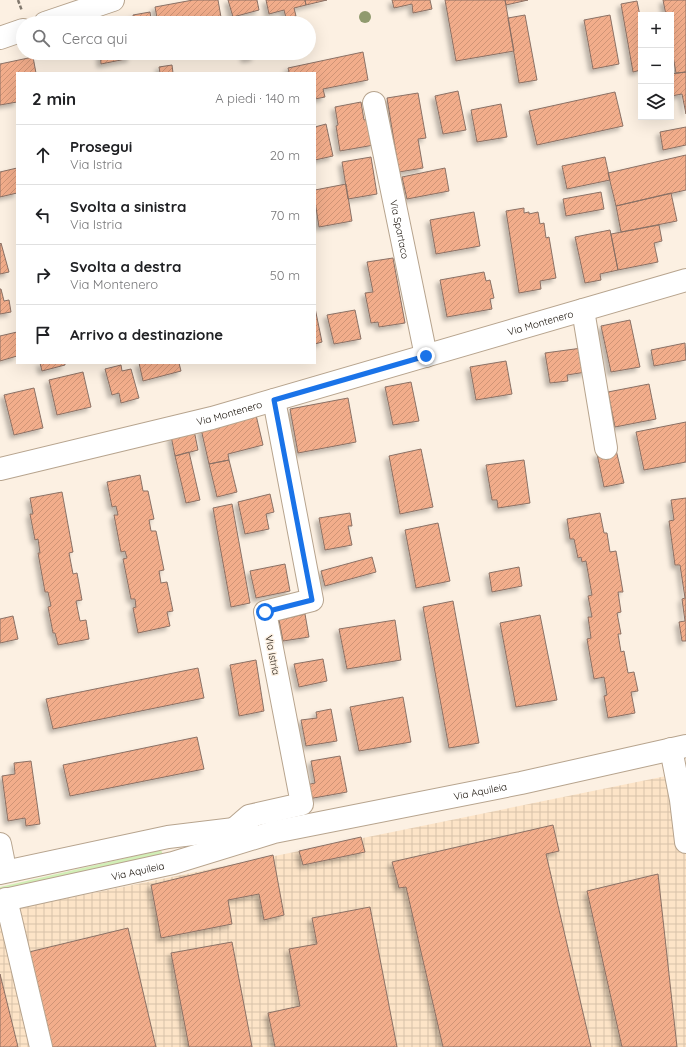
<!DOCTYPE html>
<html lang="it">
<meta charset="utf-8">
<style>
:root{--surface:#fff;--page:#f6f6f6;--text:#202124;--muted:#757577;--line:#e0e0e0}
body{margin:0;font-family:Quicksand,sans-serif;background:var(--page);color:var(--text)}
.controls{position:absolute;right:12px;top:12px;display:grid;overflow:hidden;border-radius:0px;box-shadow:0 4px 16px #0002}
.controls button{width:36px;height:36px;display:grid;place-items:center;padding:0;border:0;border-bottom:1px solid var(--line);background:var(--surface);color:var(--text);font:20px sans-serif}
.stop{position:absolute;width:12px;height:12px;margin:-9px;border:3px solid #1a73e8;border-radius:50%;background:#fff}
.stop.end{background:#1a73e8;border-color:#fff;box-shadow:0 1px 4px #0008}
.list{margin:0;padding:0;list-style:none}
h2{display:flex;justify-content:space-between;align-items:center;height:52px;margin:0;padding:0 16px;font-size:17px}
h2 small{font-size:13px;font-weight:400;color:var(--muted)}
.list li{display:grid;grid-template-columns:26px 1fr auto;gap:12px;align-items:center;box-sizing:border-box;height:60px;padding:0 16px;border-top:1px solid var(--line)}
.list b{display:block;font-size:15px;white-space:nowrap}
.list p{margin:0;font-size:13px;white-space:nowrap;color:var(--muted)}
.list em{font-size:13px;font-style:normal;color:var(--muted)}
.icon{flex:none;width:22px;height:22px;fill:none;stroke:currentColor;stroke-width:2;stroke-linecap:round;stroke-linejoin:round}
.map{position:relative;flex:none;width:686px;height:1047px;overflow:hidden}
.search{position:absolute;background:var(--surface);box-shadow:0 4px 16px #0002;left:16px;top:16px;width:300px;height:44px;display:flex;align-items:center;gap:10px;box-sizing:border-box;padding:0 14px;border-radius:22px;color:var(--muted);font-size:15px}
.panel{position:absolute;background:var(--surface);box-shadow:0 4px 16px #0002;left:16px;top:72px;width:300px;height:292px;border-radius:0px}
.map>svg:first-child{display:block}
.industrial{fill:url(#industrial-grid)}
.green{fill:#d2efb7}
.building{fill:url(#building-hatch);stroke:#8b7165;filter:url(#shadow)}
.lines{fill:none;stroke-linecap:round;stroke-linejoin:round}
.minor-casing{stroke:#b7a48e;stroke-width:24}
.path{stroke:#82796e;stroke-width:2.5;stroke-dasharray:4 2;stroke-linecap:butt}
.minor{stroke:#fff;stroke-width:22}
.tree{fill:#909a6e}
.route{stroke:#1a73e8;stroke-width:5}
.labels{text-anchor:middle;stroke-width:3;stroke-linejoin:round;paint-order:stroke}
.street-label{font-size:10px;fill:#160f07;stroke:#fcf0e2}
</style>
<div class="map">
<svg width="686" height="1047" viewBox="0 0 686 1047">
<defs>
<pattern id="industrial-grid" width="8" height="8" patternUnits="userSpaceOnUse"><rect width="8" height="8" fill="#fde4c7"/><path d="M0 4h8M4 0v8" fill="none" stroke="#d8c2a9"/></pattern>
<pattern id="building-hatch" width="6" height="6" patternUnits="userSpaceOnUse"><rect width="6" height="6" fill="#f2ad8b"/><path d="M-1 1l2-2M0 6l6-6M5 7l2-2" fill="none" stroke="#cf9476"/></pattern>
<filter id="shadow"><feDropShadow dx="-3.5" dy="3.5" stdDeviation="2" flood-color="#0004"/></filter>
</defs>
<rect width="100%" height="100%" fill="#fcf0e2"/>
<path class="industrial" d="M686,772V1047H0V912Z"/>
<path class="green" d="M161,850L164,857L0,894V887Z"/>
<path class="building" d="M193,0H218L222,23H158L155,7Z
M228,0H257L259,10L233,17Z
M266,0H305L306,5L294,8L296,16L286,18L284,10L269,14Z
M305,0H327L306,5Z
M392,0H430L432,9L413,13L412,4L394,8Z
M445,0H505L514,51L456,61Z
M505,0H528L506,5Z
M663,0H686V72L676,73L671,44V15H666Z
M637,1L641,21V70L633,72L621,4Z
M150,12L151,19L157,18L158,23H134L133,15Z
M525,15L537,80L519,83L508,18Z
M610,15L619,64L593,69L584,20Z
M363,52L368,80L323,89L325,97L315,99V73H284L289,72L288,68Z
M100,53H130L131,58L101,64Z
M244,53H254L255,57L245,59Z
M33,57L36,73H17V102L0,105V64Z
M172,65L173,73H160L159,67Z
M686,72V114L682,94L671,96V74Z
M458,91L466,130L443,134L435,96Z
M615,92L623,126L537,145L529,111Z
M418,93L426,138L418,139L423,168L399,172L387,98Z
M361,102L364,120L369,119L374,145L340,151L336,126L338,125L335,107Z
M501,104L507,137L477,142L471,110Z
M326,124L333,156L315,160V127Z
M686,127V145L663,150L660,132Z
M686,155V190L616,206L608,173Z
M371,157L377,194L348,199L342,162Z
M605,157L610,180L567,189L562,166Z
M17,168V193L0,197V172Z
M445,168L449,191L407,199L402,177Z
M346,184L352,221L319,227L315,201V190Z
M601,192L604,209L566,216L563,199Z
M671,193L677,221L621,232L616,206Z
M524,208V213L529,212V214L538,212L540,224L544,223L546,238L549,237L556,278L540,281L541,289L519,293L506,211Z
M474,212L480,246L436,254L430,220Z
M659,225L662,241L654,243L658,262L618,270L611,234Z
M610,230L618,270L600,274L601,280L585,283L575,237Z
M1,243L9,272L0,274V244Z
M393,258L405,323L379,327L378,322L371,323L365,293L373,292L367,262Z
M484,272L486,281L490,280L494,298L490,299L492,309L447,317L440,280Z
M0,289H1L4,301L9,300L11,312L0,314Z
M315,308L322,342L315,344Z
M355,310L361,339L334,344L327,315Z
M630,320L640,367L611,372L601,326Z
M17,332V356L0,361V336Z
M685,343L686,360L654,366L651,350Z
M582,348L586,372L567,375L568,381L550,383L545,353Z
M506,361L512,394L476,400L470,367Z
M40,363H65V365L42,371Z
M139,363H179L181,371L143,381Z
M121,365L122,371L131,369L139,398L121,403L119,393L112,395L105,369Z
M83,372L91,407L57,415L49,380Z
M411,382L419,421L393,425L385,387Z
M649,384L656,419L615,427L608,392Z
M34,388L43,428L14,435L4,395Z
M348,398L356,442L298,453L290,409Z
M256,415L263,445L228,454L229,460L209,464L201,429Z
M686,422V462L644,470L636,432Z
M194,430L198,450L175,456L171,436Z
M421,449L433,507L400,514L389,456Z
M616,450L624,483L604,487L597,454Z
M189,452L200,500L186,503L175,456Z
M229,460L237,492L217,497L209,464Z
M524,460L530,503L498,508L497,500H492L486,465Z
M140,475L143,491H148L154,519L149,520L151,531H156L164,570L159,571L161,583L167,582L173,611L167,612L170,626L138,633L133,608L136,607L135,599H131L123,559L127,558L125,551L121,552L114,515H118L116,506L112,507L107,482Z
M62,492L73,552L69,553L73,574L77,573L82,600L76,601L80,621L86,620L89,639L58,645L55,633H53L48,607L51,606L48,592H45L38,553H40L38,539L35,540L30,514H33L30,498Z
M270,494L274,512L266,514L269,529L245,534L238,502Z
M686,498V641H682L679,622L685,621L682,599L685,598L680,565H675L669,521L674,520L671,500Z
M232,504L250,603L231,607L213,508Z
M350,513L352,526H348L352,545L325,550L319,518Z
M600,513L604,533H607L610,552L616,551L623,592H618L621,612L617,613L621,634H618L621,652L624,651L628,673L634,672L638,691L631,692L635,713L608,718L604,696L607,695L604,677L594,679L587,639L591,638L588,617H592L588,596L592,595L586,561L582,562L581,557L578,558L574,539H570L567,519Z
M438,523L450,581L416,588L405,530Z
M372,557L376,572L325,586L321,571Z
M285,564L290,591L256,598L250,571Z
M519,567L522,586L492,592L489,573Z
M453,601L479,743L449,748L423,607Z
M305,614L309,637L283,641L279,620Z
M540,615L557,700L516,707L500,623Z
M13,616L18,639L0,643V619Z
M395,620L401,660L347,669L339,629Z
M323,659L327,681L299,687L294,664Z
M256,660L264,711L239,716L230,665Z
M198,668L204,698L53,729L46,699Z
M403,697L411,742L359,751L350,707Z
M331,709L337,741L306,746L301,720L317,718L316,712Z
M197,737L204,769L70,796L63,765Z
M340,756L347,792L308,799L306,785L315,783L311,761Z
M31,761L40,824L26,826L25,818L8,821L2,776L15,774L14,763Z
M553,825L559,851L546,854L591,1047H443L406,887L399,888L392,862Z
M361,837L365,852L303,865L299,851Z
M273,855L284,915L264,920L259,894L228,900L232,924L161,938L151,885Z
M658,874L677,1047H622L587,891Z
M370,907L397,1047H275L268,1013L300,1006L289,949L317,944L312,918Z
M128,928L156,1047H52L29,952Z
M232,942L252,1047H189L171,953Z
M0,974L18,1047H0Z"/>
<g class="lines">
<defs>
<g id="minor">
<path d="M45,23L113,0"/>
<path d="M0,38L23,30"/>
<path id="s1" d="M374,103L426,356"/>
<path d="M583,310L606,448"/>
<path id="s2" d="M0,469L212,418L686,280"/>
<path d="M671,749L681,800L686,842"/>
<path d="M234,829L249,816L302,804L265,612L312,600L274,400"/>
<path d="M0,844L3,859"/>
<path d="M0,873L168,837L234,829L248,830"/>
<path d="M6,899L41,1047"/>
<path id="s3" d="M0,901L173,863L274,832L521,783L686,746"/>
</g>
</defs>
<use href="#minor" class="minor-casing"/>
<path class="path" d="M18,0L22,11"/>
<use href="#minor" class="minor"/>
</g>
<circle class="tree" cx="365" cy="17" r="6"/>
<g class="lines">
<path class="route" d="M265,612L312,600L274,400L426,356"/>
</g>
<g class="labels">
<g class="street-label">
<text dy="4" stroke="none"><textPath href="#s1" startOffset="129">Via Spartaco</textPath></text>
<text dy="4" stroke="none"><textPath href="#s2" startOffset="560">Via Montenero</textPath></text>
<text dy="4" stroke="none"><textPath href="#s2" startOffset="236">Via Montenero</textPath></text>
<text transform="translate(273 655) rotate(79)" y="4">Via Istria</text>
<text dy="4" stroke="none"><textPath href="#s3" startOffset="493">Via Aquileia</textPath></text>
<text dy="4" stroke="none"><textPath href="#s3" startOffset="141">Via Aquileia</textPath></text>
</g>
</g>
</svg>
<div class="controls">
<button>+</button>
<button>−</button>
<button><svg class="icon" aria-label="layers" viewBox="0 0 24 24"><path d="M12 4l9 5-9 5-9-5zM3 14l9 5 9-5"/></svg></button>
</div>
<div class="stop" style="left:265px;top:612px"></div>
<div class="stop end" style="left:426px;top:356px"></div>
<div class="search"><svg class="icon" aria-label="search" viewBox="0 0 24 24"><circle cx="10" cy="10" r="6"/><path d="M15 15l6 6"/></svg>Cerca qui</div>
<section class="panel">
<h2>2 min<small>A piedi · 140 m</small></h2>
<ul class="list">
<li><svg class="icon" aria-label="ahead" viewBox="0 0 24 24"><path d="M12 20V5M6 11l6-6 6 6"/></svg><div><b>Prosegui</b><p>Via Istria</p></div><em>20 m</em></li>
<li><svg class="icon" aria-label="left" viewBox="0 0 24 24"><path d="M17 20v-9H6M10 6l-5 5 5 5"/></svg><div><b>Svolta a sinistra</b><p>Via Istria</p></div><em>70 m</em></li>
<li><svg class="icon" aria-label="right" viewBox="0 0 24 24"><path d="M7 20v-9h11M14 6l5 5-5 5"/></svg><div><b>Svolta a destra</b><p>Via Montenero</p></div><em>50 m</em></li>
<li><svg class="icon" aria-label="arrive" viewBox="0 0 24 24"><path d="M6 21V4h12l-3 4 3 4H6"/></svg><div><b>Arrivo a destinazione</b></div></li>
</ul>
</section>
</div>
